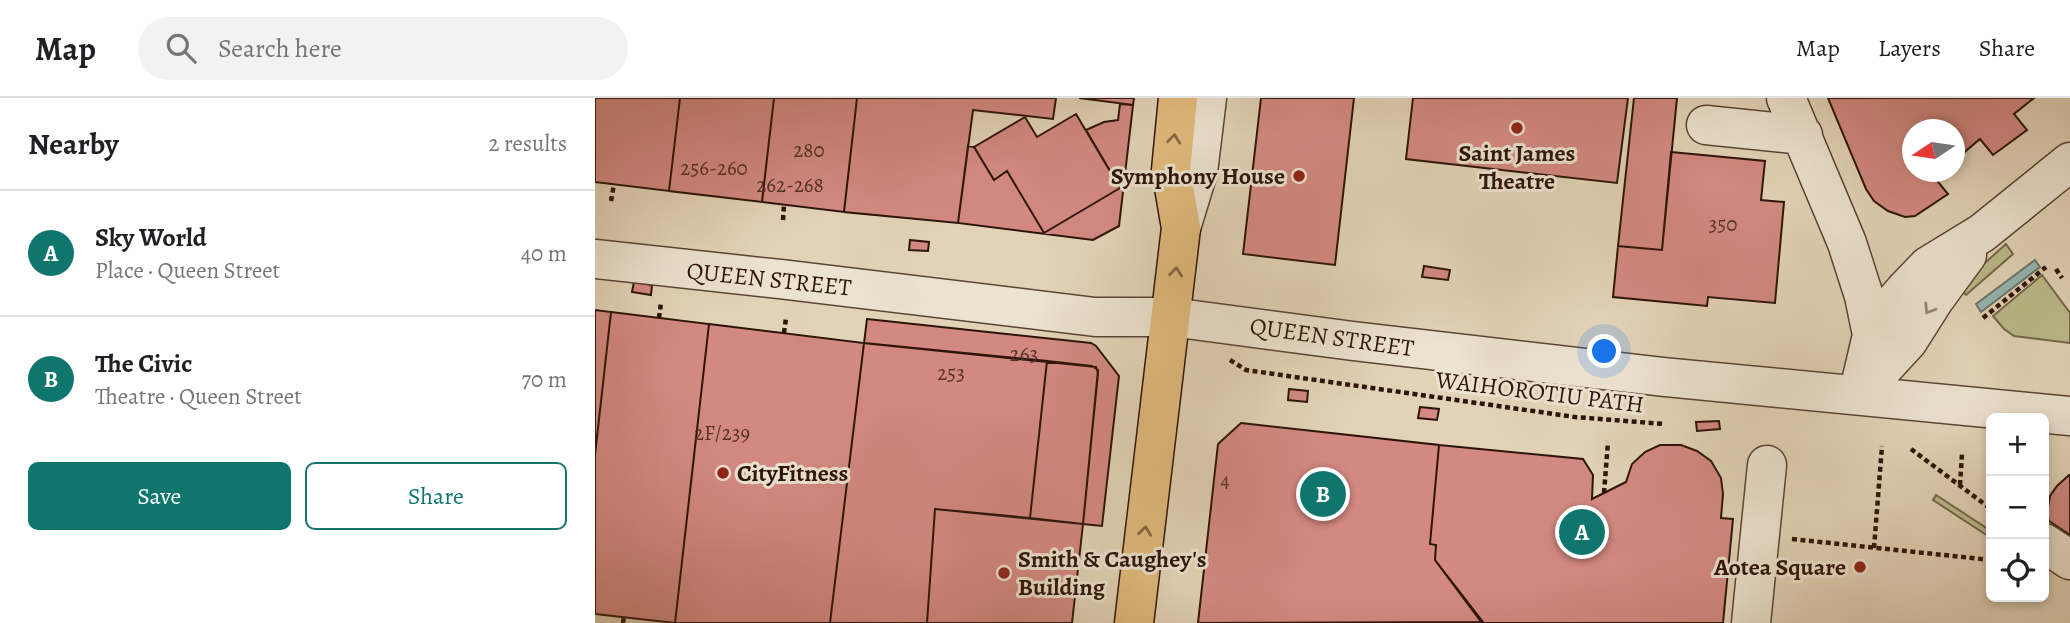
<!DOCTYPE html>
<meta charset="utf-8">
<style>
:root{--surface:#fff;--page:#f2f2f2;--text:#202124;--muted:#757577;--line:#e0e0e0;--accent:#0f766e}
body{margin:0;font-family:Alegreya,serif;background:var(--page);color:var(--text)}
.controls{position:absolute;right:21px;bottom:21px;display:grid;overflow:hidden;border-radius:10px;box-shadow:0 4px 10px #0003}
.controls button{width:63px;height:63px;display:grid;place-items:center;padding:0;border:0;border-bottom:2px solid var(--line);background:var(--surface);color:var(--text);font:35px sans-serif}
.compass{position:absolute;left:1307px;top:21px;width:63px;height:63px;border-radius:50%;background:var(--surface);box-shadow:0 4px 10px #0003;rotate:257deg}
.you{position:absolute;left:1010px;top:254px;width:24px;height:24px;margin:-18px;border:5px solid #fff;border-radius:50%;background:#1a73e8;box-shadow:0 0 0 10px #1a73e833}
.badge{display:grid;place-items:center;width:46px;height:46px;border-radius:50%;background:var(--accent);color:#fff;font-size:23px;font-weight:700}
.pin{position:absolute;translate:-50% -50%;border:4px solid #fff;box-shadow:0 2px 7px #0006}
.list{margin:0;padding:0;list-style:none}
h2{display:flex;justify-content:space-between;align-items:center;height:91px;margin:0;padding:0 28px;font-size:30px}
h2 small{font-size:23px;font-weight:400;color:var(--muted)}
.list li{display:grid;grid-template-columns:46px 1fr auto;gap:21px;align-items:center;box-sizing:border-box;height:126px;padding:0 28px;border-top:2px solid var(--line)}
.list b{display:block;font-size:26px;white-space:nowrap}
.list p{margin:0;font-size:23px;white-space:nowrap;color:var(--muted)}
.list em{font-size:23px;font-style:normal;color:var(--muted)}
.actions{display:flex;gap:14px;padding:21px 28px}
.actions a{flex:1;padding:16px 0;border:2px solid var(--accent);border-radius:10px;text-align:center;font-size:24px;color:var(--accent)}
.actions .main{background:var(--accent);color:#fff}
.icon{flex:none;width:38px;height:38px;fill:none;stroke:currentColor;stroke-width:2;stroke-linecap:round;stroke-linejoin:round}
.map{position:relative;flex:none;width:1475px;height:525px;overflow:hidden}
header{display:flex;align-items:center;gap:42px;box-sizing:border-box;height:98px;padding:0 35px;background:var(--surface);border-bottom:2px solid var(--line)}
header strong{font-size:33px}
nav{display:flex;gap:38px;margin-inline-start:auto;font-size:24px}
.search{width:490px;height:63px;background:var(--page);display:flex;align-items:center;gap:18px;box-sizing:border-box;padding:0 24px;border-radius:38px;color:var(--muted);font-size:26px}
main{display:flex}
aside{flex:1;background:var(--surface)}
.map>svg:first-child{display:block}
.green{fill:#baba89;stroke:#746749;stroke-width:2}
.water{fill:#95b7b3;stroke:#6b766f;stroke-width:2}
.building{fill:#d38982;stroke:#2d1409;stroke-width:2}
.lines{fill:none;stroke-linecap:round;stroke-linejoin:round}
.minor-casing{stroke:#5a4434;stroke-width:41}
.major-casing{stroke:#2d1409;stroke-width:41}
.path{stroke:#2d1409;stroke-width:4.5;stroke-dasharray:5 3.5;stroke-linecap:butt}
.minor{stroke:#ece2d0;stroke-width:38}
.major{stroke:#e1ba7c;stroke-width:38}
.oneway{stroke:#876742}
.oneway2{stroke:#968576}
.poi-dot{fill:#8f2418;stroke:#ece2d0;stroke-width:2.5}
.labels{text-anchor:middle;stroke-width:6;stroke-linejoin:round;paint-order:stroke}
.number-label{font-size:21px;fill:#563127}
.poi-label{font-size:24px;font-weight:bold;fill:#2d1409;stroke:#ece2d0;text-anchor:end}
.street-label{font-size:24px;fill:#2d1409;stroke:#ece2d0}
</style>
<header>
<strong>Map</strong>
<div class="search"><svg class="icon" aria-label="search" viewBox="0 0 24 24"><circle cx="10" cy="10" r="6"/><path d="M15 15l6 6"/></svg>Search here</div>
<nav><a>Map</a><a>Layers</a><a>Share</a></nav>
</header>
<main>
<aside>
<h2>Nearby<small>2 results</small></h2>
<ul class="list">
<li><span class="badge">A</span><div><b>Sky World</b><p>Place · Queen Street</p></div><em>40 m</em></li>
<li><span class="badge">B</span><div><b>The Civic</b><p>Theatre · Queen Street</p></div><em>70 m</em></li>
</ul>
<div class="actions"><a class="main">Save</a><a>Share</a></div>
</aside>
<div class="map">
<svg width="1475" height="525" viewBox="0 0 1475 525">
<rect width="100%" height="100%" fill="#e2d3b7"/>
<filter id="stains"><feTurbulence type="fractalNoise" baseFrequency=".00286" numOctaves="4"/><feColorMatrix values="0 0 0 0 .2 0 0 0 0 .09 0 0 0 0 .02 0 0 0 .5 -.17"/></filter>
<radialGradient id="worn" r=".72"><stop offset=".6" stop-color="#630" stop-opacity="0"/><stop offset="1" stop-color="#630" stop-opacity=".3"/></radialGradient>
<path class="green" d="M1411,146L1418,156L1371,197L1363,189Z
M1447,177L1475,215V245L1419,238L1409,231L1398,218Z
M1341,397L1396,433V440L1338,402Z"/>
<path class="water" d="M1440,162L1445,169L1386,214L1381,206Z"/>
<path class="building" d="M0,0H85L74,93L0,84Z
M85,0H179L167,104L74,93Z
M179,0H262L249,114L167,104Z
M262,0H461L458,21L378,12L363,125L249,114Z
M484,0H539L538,7Z
M666,0H759L740,167L648,156Z
M818,0H1033L1022,85L811,61Z
M1039,0H1082L1067,152L1023,148Z
M1233,0H1439L1419,16L1432,32L1398,57L1385,41L1360,62V32H1318V74H1346L1339,79L1353,96L1320,118L1310,119L1293,113L1279,103L1271,91Z
M525,6L538,7L524,128L498,142L363,125L373,48L379,49L399,82L412,73L449,135L525,90L491,32L509,24L523,22Z
M481,16L525,90L449,135L412,73L399,82L379,49L430,19L442,39Z
M1076,54L1170,63L1166,102L1189,104L1180,205L1113,199L1112,208L1018,199L1023,148L1067,152Z
M315,142L334,144L333,153L314,152Z
M829,168L855,172L853,182L827,179Z
M39,184L57,187L56,197L37,194Z
M0,212L16,214L0,357Z
M16,214L114,226L80,525L0,516V357Z
M272,221L496,245L501,248L524,278L507,428L488,426L503,275L501,269L269,245Z
M114,226L269,245L235,525H80Z
M269,245L452,263L435,420L340,411L332,525H235Z
M452,263L497,268L503,272L488,426L435,420Z
M694,291L713,293L712,304L693,302Z
M825,309L844,311L842,322L823,320Z
M1124,323L1125,331L1102,333L1101,324Z
M646,325L844,347L835,446L841,447L840,462L888,524L603,525L623,346Z
M844,347L988,361L998,377L997,401L1031,384L1037,366L1050,354L1065,347H1086L1102,353L1116,363L1126,380L1128,396L1126,420L1138,421L1128,525H887L840,462L841,447L835,446Z
M1474,377H1475V437L1454,423L1452,415L1455,398L1462,388Z
M340,411L488,426L477,525H332Z"/>
<g class="lines">
<defs>
<path id="minor" d="M1191,0L1252,145L1269,198L1277,237
M1111,27L1208,37
M586,130L603,74L612,0
M0,161L185,181L500,219H576L758,243L1069,279L1475,318
M1266,294L1313,243L1339,202L1372,157
M1263,297L1277,237L1296,208L1310,192L1333,168L1387,135L1475,64
M1449,445L1475,462
M1156,525L1172,367"/>
<path id="major" d="M539,525L586,130L576,72L583,0"/>
</defs>
<use href="#minor" class="minor-casing"/>
<use href="#major" class="major-casing"/>
<path class="path" d="M16,103L19,86
M188,122L189,107
M1461,171L1467,180
M64,220L66,205
M1388,220L1451,169
M189,235L191,220
M635,262L651,272L980,319L1069,326
M1316,351L1396,411
M1365,387L1367,356
M1009,395L1013,344
M1197,441L1396,462
M1279,450L1287,348
M28,525L29,519"/>
<use href="#minor" class="minor"/>
<use href="#major" class="major"/>
</g>
<defs><path id="oneway-chevron" d="M-2-3.5L2.5 0L-2 3.5" fill="none" stroke-width="1.6" stroke-linecap="round" stroke-linejoin="round" transform="scale(1.75)"/></defs>
<g class="oneway">
<use href="#oneway-chevron" transform="translate(579 41) rotate(-84)"/>
<use href="#oneway-chevron" transform="translate(581 174) rotate(-84)"/>
<use href="#oneway-chevron" transform="translate(550 433) rotate(-83)"/>
</g>
<use class="oneway2" href="#oneway-chevron" transform="translate(1334 211) rotate(122)"/>
<g class="poi-dot">
<circle cx="922" cy="30" r="7"/>
<circle cx="704" cy="78" r="7"/>
<circle cx="128" cy="375" r="7"/>
<circle cx="1265" cy="469" r="7"/>
<circle cx="409" cy="475" r="7"/>
</g>
<g class="labels">
<g class="number-label">
<text x="214" y="59">280</text>
<text x="119" y="77">256-260</text>
<text x="195" y="94">262-268</text>
<text x="1128" y="133">350</text>
<text x="429" y="263">263</text>
<text x="356" y="282">253</text>
<text x="127" y="342">2F/239</text>
<text x="630" y="389">4</text>
</g>
<g class="poi-label">
<text x="922" y="63" text-anchor="middle">Saint James<tspan x="922" dy="28">Theatre</tspan></text>
<text x="690" y="86">Symphony House</text>
<text x="142" y="383" text-anchor="start">CityFitness</text>
<text x="423" y="469" text-anchor="start">Smith &amp; Caughey's<tspan x="423" dy="28">Building</tspan></text>
<text x="1251" y="477">Aotea Square</text>
</g>
<g class="street-label">
<text transform="translate(174 181) rotate(6)" y="8">QUEEN STREET</text>
<text transform="translate(737 239) rotate(8)" y="8">QUEEN STREET</text>
<text transform="translate(945 294) rotate(7)" y="8">WAIHOROTIU PATH</text>
</g>
</g>
<rect width="100%" height="100%" filter="url(#stains)"/>
<rect width="100%" height="100%" fill="url(#worn)"/>
</svg>
<div class="controls">
<button>+</button>
<button>−</button>
<button><svg class="icon" aria-label="locate" viewBox="0 0 24 24"><circle cx="12" cy="12" r="6"/><path d="M12 2v4M12 18v4M2 12h4M18 12h4"/></svg></button>
</div>
<svg class="compass" viewBox="-18 -18 36 36"><path d="M0-13l5 13h-10z" fill="#e53935"/><path d="M0 13l5-13h-10z" fill="#757577"/></svg>
<div class="you"></div>
<div class="pin badge" style="left:987px;top:434px">A</div>
<div class="pin badge" style="left:728px;top:396px">B</div>
</div>
</main>
